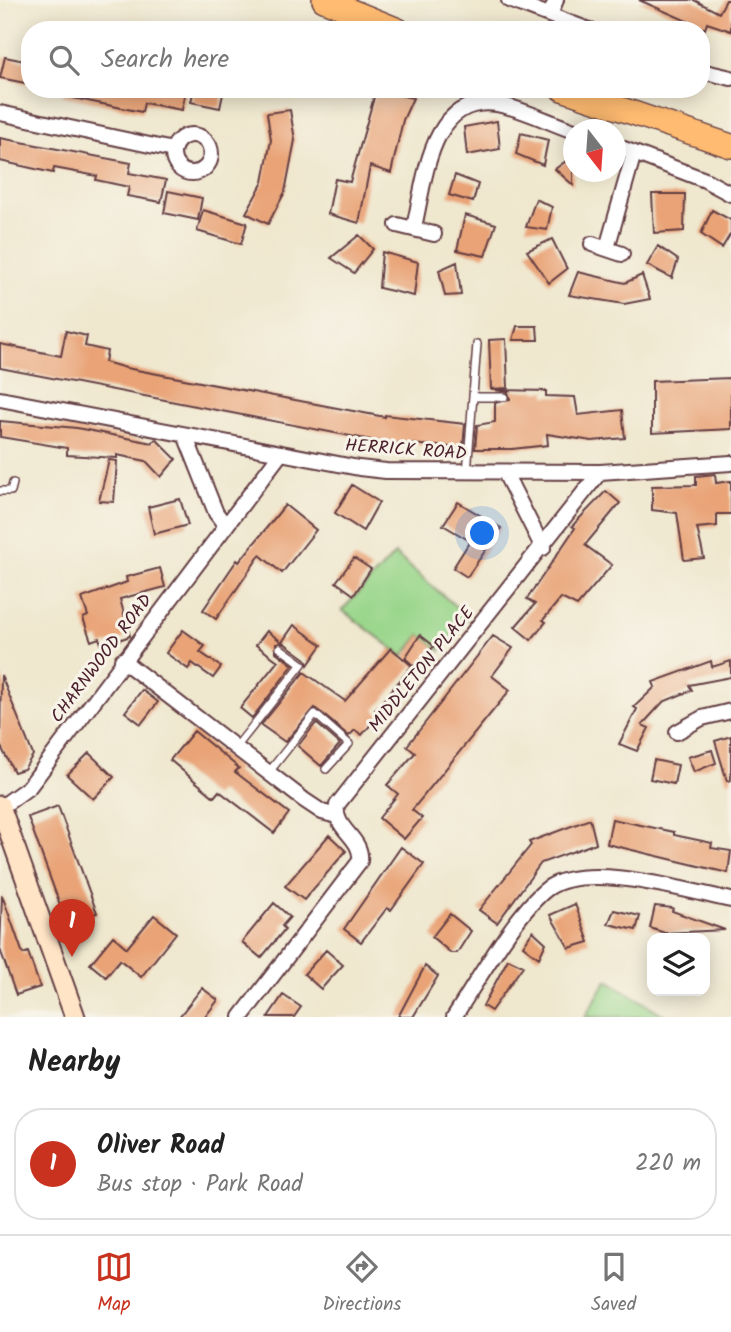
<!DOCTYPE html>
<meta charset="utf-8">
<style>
:root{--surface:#fff;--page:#f6f6f6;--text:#222;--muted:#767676;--line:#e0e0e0;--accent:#c8321e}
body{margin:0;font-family:Kalam,sans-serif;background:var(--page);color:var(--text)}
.controls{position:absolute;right:21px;bottom:21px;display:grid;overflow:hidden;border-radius:14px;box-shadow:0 4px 18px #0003}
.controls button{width:63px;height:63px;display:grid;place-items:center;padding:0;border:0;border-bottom:2px solid var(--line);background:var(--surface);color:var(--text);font:35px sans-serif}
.compass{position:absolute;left:563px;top:119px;width:63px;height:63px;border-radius:50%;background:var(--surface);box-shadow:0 4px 18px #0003;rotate:163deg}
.you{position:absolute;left:483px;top:534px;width:24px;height:24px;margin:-18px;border:5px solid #fff;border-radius:50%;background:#1a73e8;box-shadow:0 0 0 10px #1a73e833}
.badge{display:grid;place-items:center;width:46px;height:46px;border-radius:50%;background:var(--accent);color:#fff;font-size:23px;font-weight:700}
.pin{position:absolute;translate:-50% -58px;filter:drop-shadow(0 2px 4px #0008)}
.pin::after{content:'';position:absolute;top:37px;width:24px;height:21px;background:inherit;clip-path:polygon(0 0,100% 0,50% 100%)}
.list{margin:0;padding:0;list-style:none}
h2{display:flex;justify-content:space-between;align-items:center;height:91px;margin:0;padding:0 28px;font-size:30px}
h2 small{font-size:23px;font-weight:400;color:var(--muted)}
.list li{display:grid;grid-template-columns:46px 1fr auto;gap:21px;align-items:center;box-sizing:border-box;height:112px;margin:0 14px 14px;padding:0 14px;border:2px solid var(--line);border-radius:28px}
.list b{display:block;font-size:26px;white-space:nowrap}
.list p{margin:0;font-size:23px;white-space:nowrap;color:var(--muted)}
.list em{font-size:23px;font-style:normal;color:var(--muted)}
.icon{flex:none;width:38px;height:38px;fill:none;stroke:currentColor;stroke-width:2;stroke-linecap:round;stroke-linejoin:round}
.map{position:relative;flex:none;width:731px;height:1017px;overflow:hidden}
.search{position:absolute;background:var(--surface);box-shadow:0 4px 18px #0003;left:21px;right:21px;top:21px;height:77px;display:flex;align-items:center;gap:18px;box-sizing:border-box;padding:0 24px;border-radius:28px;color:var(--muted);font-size:26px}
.sheet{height:217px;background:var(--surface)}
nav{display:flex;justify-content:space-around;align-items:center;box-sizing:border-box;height:98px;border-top:2px solid var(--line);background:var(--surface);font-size:19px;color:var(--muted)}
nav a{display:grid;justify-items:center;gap:4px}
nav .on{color:var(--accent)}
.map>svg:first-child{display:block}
.green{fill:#99d68a;stroke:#727a5a;stroke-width:2}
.building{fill:#e9a376}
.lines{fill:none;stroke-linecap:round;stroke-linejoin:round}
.lane-casing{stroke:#633d43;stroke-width:10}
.street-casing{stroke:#633d43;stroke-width:18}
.secondary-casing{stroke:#633d43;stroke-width:23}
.primary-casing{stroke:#633d43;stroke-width:26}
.lane{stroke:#fff;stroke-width:7}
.street{stroke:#fff;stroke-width:14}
.secondary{stroke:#ffe4c6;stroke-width:19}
.primary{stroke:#febb71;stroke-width:23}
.labels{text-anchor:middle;stroke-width:6;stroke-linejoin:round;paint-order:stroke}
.street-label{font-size:18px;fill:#4a1f2b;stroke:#f7f3e8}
</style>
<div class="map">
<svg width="731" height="1017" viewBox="0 0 731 1017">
<rect width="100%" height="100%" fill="#f7f3e8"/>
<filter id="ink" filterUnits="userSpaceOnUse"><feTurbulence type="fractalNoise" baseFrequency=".0143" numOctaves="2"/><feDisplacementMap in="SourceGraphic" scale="14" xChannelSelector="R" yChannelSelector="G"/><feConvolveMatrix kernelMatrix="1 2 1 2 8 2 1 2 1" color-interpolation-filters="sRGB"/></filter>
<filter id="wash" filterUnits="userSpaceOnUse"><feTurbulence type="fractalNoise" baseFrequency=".00686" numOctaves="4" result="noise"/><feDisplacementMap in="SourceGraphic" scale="28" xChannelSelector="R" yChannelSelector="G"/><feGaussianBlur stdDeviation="1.57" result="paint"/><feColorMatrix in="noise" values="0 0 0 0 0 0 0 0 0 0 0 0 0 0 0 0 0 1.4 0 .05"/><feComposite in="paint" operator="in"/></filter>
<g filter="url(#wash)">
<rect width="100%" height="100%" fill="#efe7ce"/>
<path class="green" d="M395,554L468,617L441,651L420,635L403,656L342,610Z
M607,980L667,1017H585Z"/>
<g id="blocks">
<path class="building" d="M639,0H694L719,13L726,0H731V31L707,23L705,29Z
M5,57L30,62V84L0,78Z
M64,89H186L182,110L144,103L142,112L63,96Z
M194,89H224L220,108L191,102Z
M376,90L413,98L403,120L391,173L370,166L359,223L328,214L335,179L350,182Z
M290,110L295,140L285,192L268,224L246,213L263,182L271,140L267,113Z
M497,121L500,149L467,155L464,127Z
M521,133L548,140L543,165L516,154Z
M0,138L131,163L129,173L166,180L161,202L127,196L129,187L96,180L97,176L54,168L53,173L0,161Z
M573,156V185L555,169Z
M455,175L478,184L473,202L449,195Z
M168,191L202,198L198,220L164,213Z
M652,194H685L684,231L654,233Z
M536,199L552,207L547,230L526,227Z
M203,210L247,223L241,244L197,231Z
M712,210L731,220V233L722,248L701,234Z
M465,215L496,224L485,256L457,250Z
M359,235L373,249L354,273L331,258Z
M552,239L567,269L549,283L527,251Z
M658,246L678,260L672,278L647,265Z
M382,252L418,262L414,296L379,288Z
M457,262L461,295L445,296L439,270Z
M578,272L625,283L642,275L650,299L624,304L569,295Z
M517,326H537L538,340H513Z
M66,331L87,336L85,346L107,351L105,362L126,368L385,417V415L465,424L463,448L381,442L0,368V344L61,356Z
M506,339L508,388L491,389L489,340Z
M731,378V429L652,433V381Z
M495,390L546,391V396L575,397L578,415L622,410L625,438L592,441L547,434L548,445L512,449H475L477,425L495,422V403L510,399L508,392Z
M0,421L77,428L152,443L156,439L176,459L161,477L146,461L117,455V458L67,455V448L0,437Z
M109,460L117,461L114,502L99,501Z
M715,474L716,483L731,481V514H717V526L697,528L704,558L684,560L677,513L652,510V486L696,485V476Z
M352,485L379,502L363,531L335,513Z
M606,491L620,503L585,545L612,565L577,606L561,598L543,620L546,622L531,640L515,627L535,604L527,599L575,528L572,526Z
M180,499L188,525L154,534L148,507Z
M458,502L501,528L467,577L453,568L470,541L443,525Z
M285,505L316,530L282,573L260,555L216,619L203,610L237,560L239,562Z
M354,558L371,569L354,595L336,582Z
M160,568L165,587L120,599L130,636L102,646L99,638L91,641L83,618L88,616L82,598L127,582L126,577Z
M294,625L322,645L308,665L306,659L284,643L276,644V652L293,665L252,718L240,708L278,661L256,645L267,631L282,642Z
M183,630L205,646L200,652L221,667L213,678L192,663L188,669L166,653Z
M420,635L434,646L416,668L405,658Z
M493,636L513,648L492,676L510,690L412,810L422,818L404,839L379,818L398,794L387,785L415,753L407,746Z
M391,648L412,666L375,710L380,714L362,735L355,730L349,736L315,708L285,742L261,725L304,672L345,701Z
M711,661L712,667L731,661V677L689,685L692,690L663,702L642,725L649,728L637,751L619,744L637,709L634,707L655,687L653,682Z
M1,675L33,755L24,769L14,772L0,745Z
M142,690L158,702L141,724L125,712Z
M316,723L340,744L321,766L298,746Z
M194,731L239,768L235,772L289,813L274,833L219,791L214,797L170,760Z
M731,736V780L727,781L715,741Z
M712,750L716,763L694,772L688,757Z
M89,753L114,777L93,799L67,775Z
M654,760L678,765L674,784L650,779Z
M58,806L97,913L67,924L28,817Z
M590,819L596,843L541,863L497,923L479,910L531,845L529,842Z
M612,819L674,832V835L712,843L711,848L731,851L728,873L607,844Z
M329,835L346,851L304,900L285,886Z
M401,847L424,864L391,910L387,908L361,942L344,929Z
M2,895L23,954L28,952L40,987L16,995L0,949Z
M274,903L290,917L282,926L285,929L261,958L242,942Z
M575,904L589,942L569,948L550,915Z
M655,906L673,908L672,911L725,930L665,933L650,928Z
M614,910L640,916L636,930L608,924Z
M450,914L471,931L457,953H451L432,937Z
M154,915L176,933L141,977L120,960L106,977L90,964L113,936L127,948Z
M533,931L546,943L539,958L523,946Z
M326,950L343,965L321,989L304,974Z
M508,959L523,966L491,1011L483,1006Z
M425,966L438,976L413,1017H398Z
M202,988L218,1000L205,1017H179Z
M283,995L301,1007L294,1017H268Z"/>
</g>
</g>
<g filter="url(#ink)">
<use href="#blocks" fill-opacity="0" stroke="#633d43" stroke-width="2"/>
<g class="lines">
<defs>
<path id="lane" d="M474,397H504
M467,473L477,344
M0,491H11L13,483
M237,746L302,664L280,648
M269,772L315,714L349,744L326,769"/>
<path id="street" d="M509,0L589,30
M550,15L556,0
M701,71L731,78
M0,113L173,150
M173 154a19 19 0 1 1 38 0a19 19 0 1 1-38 0Z
M616,146L705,180L731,194
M397,225L434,234
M414,227C425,181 430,94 497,104C522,108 550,123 574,131
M592,244L622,254
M607,248L634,153
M0,399L359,468L386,471L600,472L731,463
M185,435L216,513L226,526
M505,473L543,548
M122,660L304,800L322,812L337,816
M677,732L702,718L731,711
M0,808L29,787L281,453
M241,1017L360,861C363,837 333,830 337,805L600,472
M454,1017C476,983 517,911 548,888C587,861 687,891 731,900"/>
<path id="secondary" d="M0,806L75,1017"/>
<path id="primary" d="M324,0L398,30
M562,89L731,146"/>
</defs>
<use href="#lane" class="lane-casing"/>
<use href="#street" class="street-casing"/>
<use href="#secondary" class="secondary-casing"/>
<use href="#primary" class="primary-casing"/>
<use href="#lane" class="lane"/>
<use href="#street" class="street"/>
<use href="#secondary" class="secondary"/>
<use href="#primary" class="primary"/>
</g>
</g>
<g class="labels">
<g class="street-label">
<text transform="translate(406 449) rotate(4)" y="6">HERRICK ROAD</text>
<text transform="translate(101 658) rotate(-53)" y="6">CHARNWOOD ROAD</text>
<text transform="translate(421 669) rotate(-51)" y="6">MIDDLETON PLACE</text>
</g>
</g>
</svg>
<div class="controls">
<button><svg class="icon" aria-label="layers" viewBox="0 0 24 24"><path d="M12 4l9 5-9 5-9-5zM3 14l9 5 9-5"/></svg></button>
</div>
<svg class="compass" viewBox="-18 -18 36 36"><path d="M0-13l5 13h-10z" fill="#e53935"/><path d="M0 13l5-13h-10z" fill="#767676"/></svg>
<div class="you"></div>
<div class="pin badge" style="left:72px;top:957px">1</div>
<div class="search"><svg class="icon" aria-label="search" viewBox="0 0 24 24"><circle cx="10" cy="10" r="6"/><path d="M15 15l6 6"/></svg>Search here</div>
</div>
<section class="sheet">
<h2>Nearby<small></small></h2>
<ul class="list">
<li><span class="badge">1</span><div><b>Oliver Road</b><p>Bus stop · Park Road</p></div><em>220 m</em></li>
</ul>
</section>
<nav>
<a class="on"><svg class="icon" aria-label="map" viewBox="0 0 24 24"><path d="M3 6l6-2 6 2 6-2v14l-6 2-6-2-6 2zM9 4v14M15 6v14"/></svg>Map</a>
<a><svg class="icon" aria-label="directions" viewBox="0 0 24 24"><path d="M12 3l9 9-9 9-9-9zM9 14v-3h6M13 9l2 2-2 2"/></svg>Directions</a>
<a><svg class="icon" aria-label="saved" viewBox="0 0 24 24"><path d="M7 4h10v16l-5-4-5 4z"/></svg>Saved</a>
</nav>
